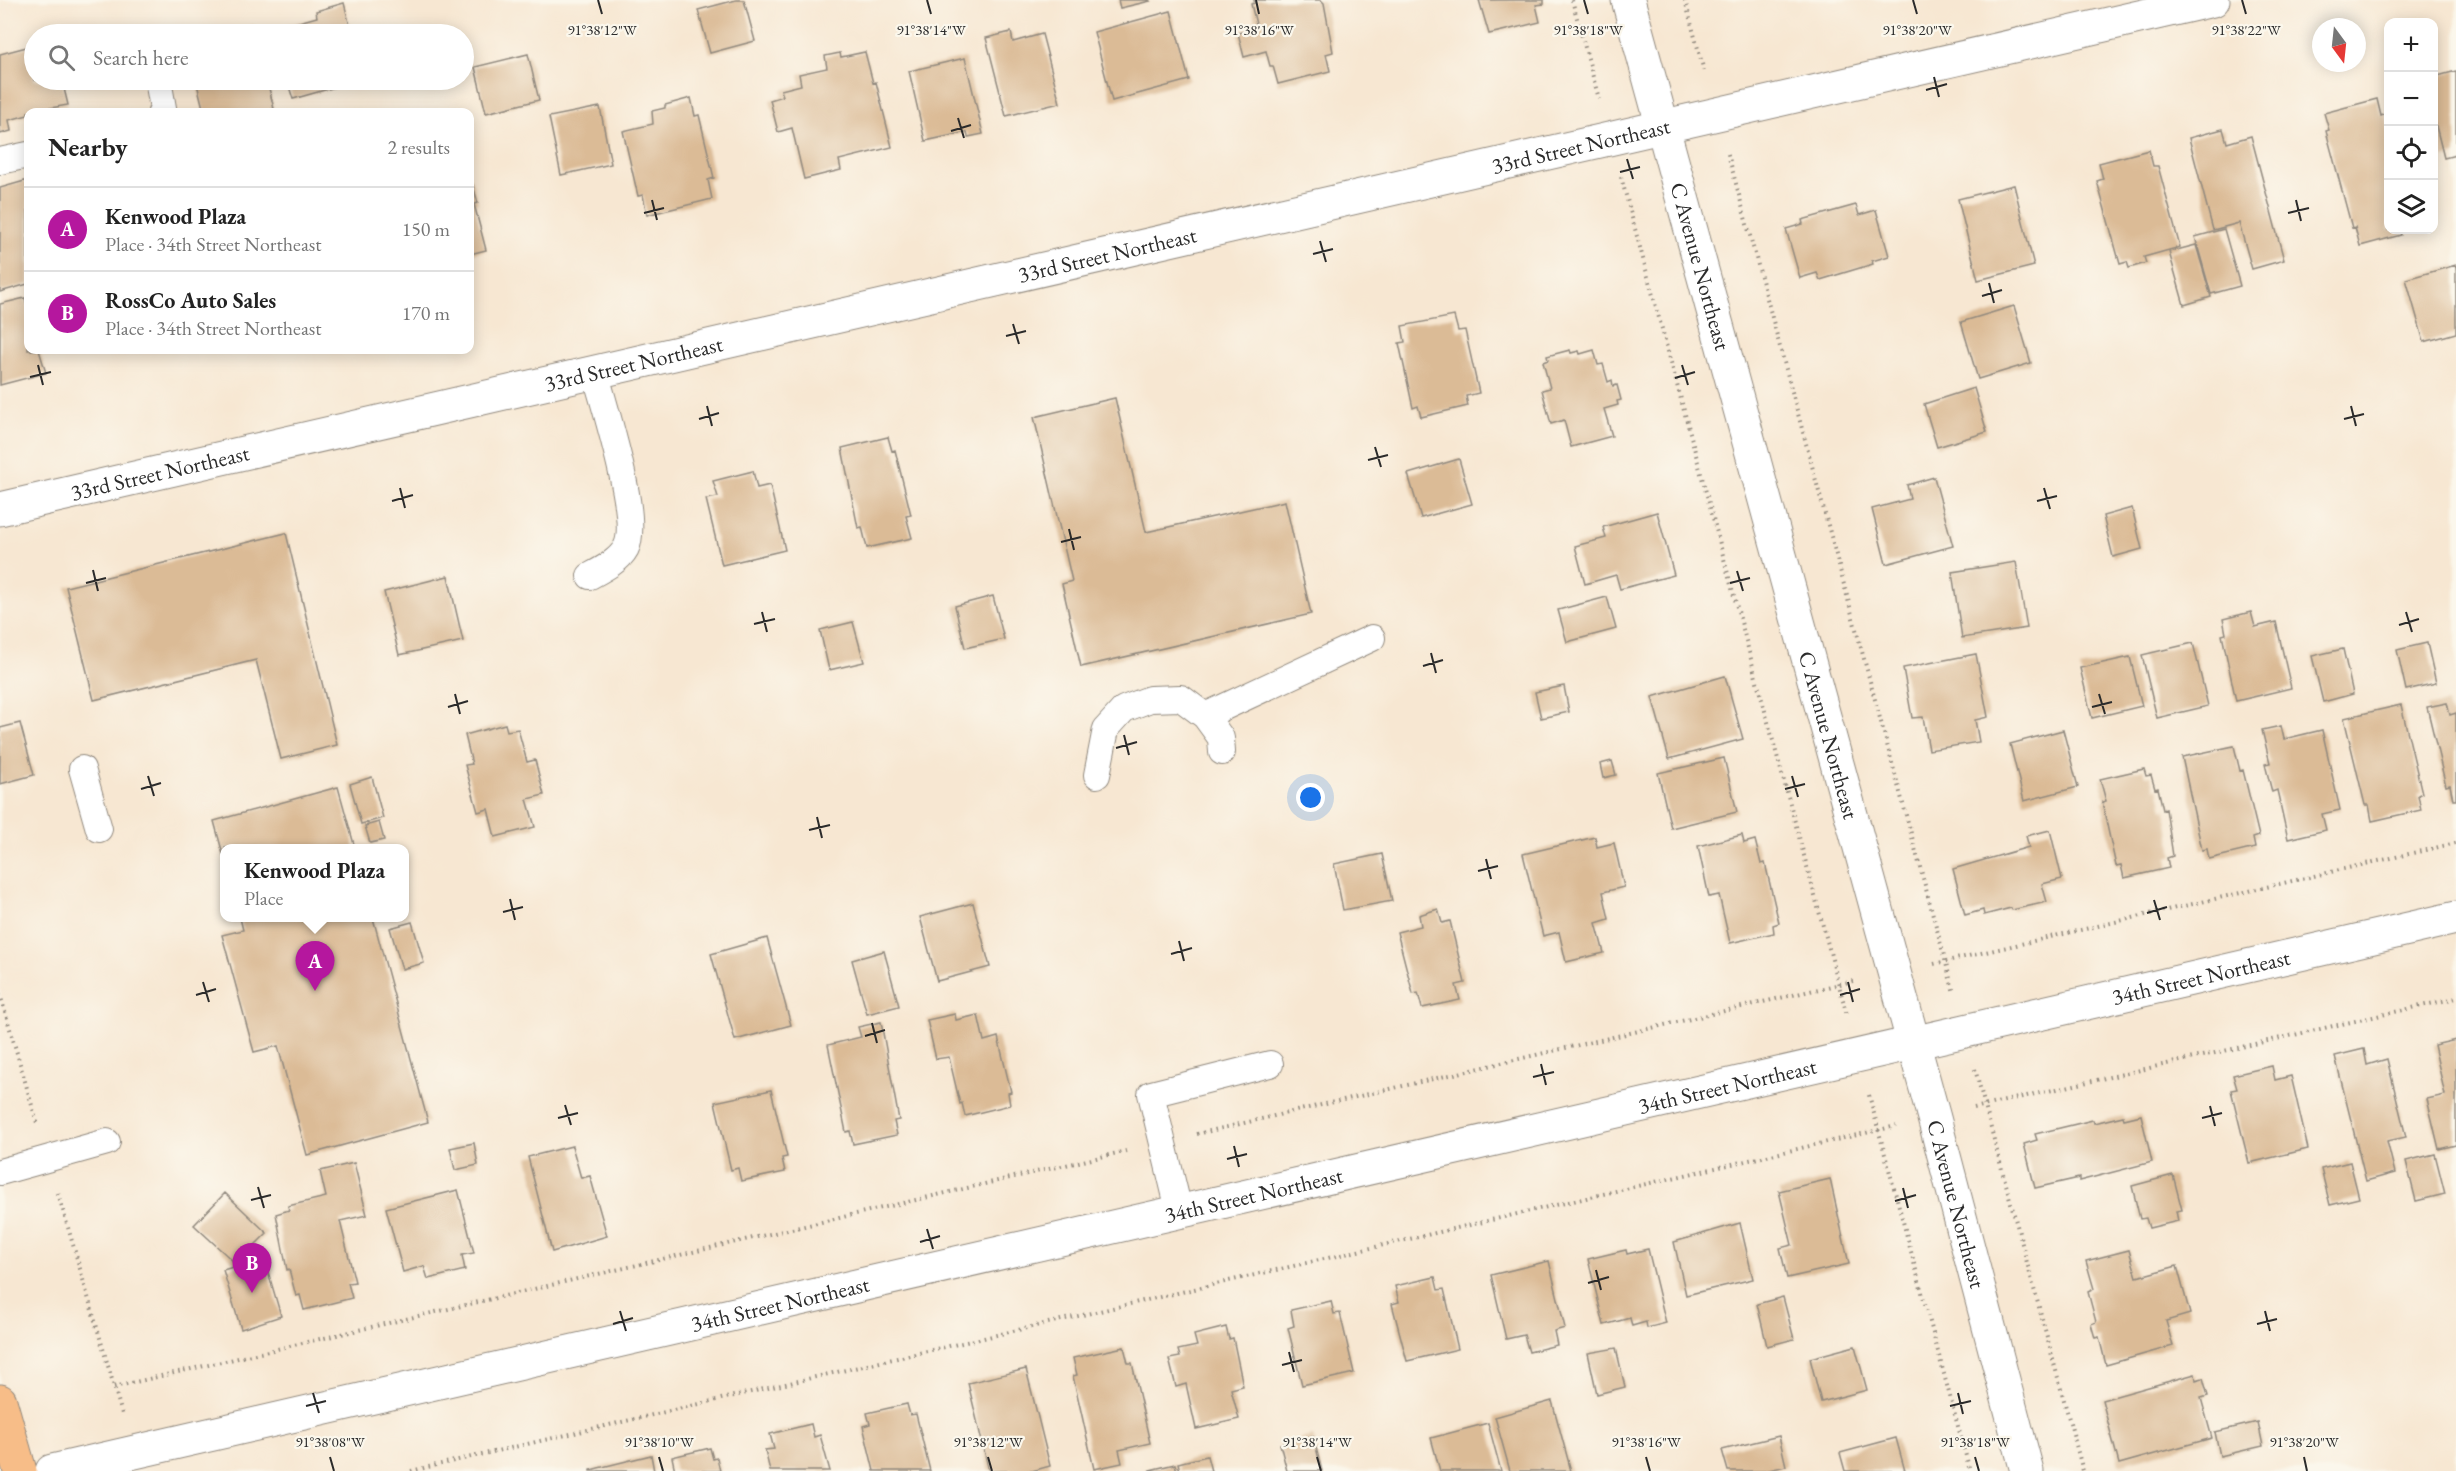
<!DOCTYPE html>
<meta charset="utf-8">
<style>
:root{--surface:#fff;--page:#f6f6f6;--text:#222;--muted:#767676;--line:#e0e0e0;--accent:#b5179e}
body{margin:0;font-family:"EB Garamond",serif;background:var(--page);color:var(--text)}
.controls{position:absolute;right:18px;top:18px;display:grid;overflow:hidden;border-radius:12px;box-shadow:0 3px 15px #0003}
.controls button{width:54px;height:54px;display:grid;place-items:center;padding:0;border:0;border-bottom:2px solid var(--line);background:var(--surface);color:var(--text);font:30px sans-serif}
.compass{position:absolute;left:2312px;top:18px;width:54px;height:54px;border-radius:50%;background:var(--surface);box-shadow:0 3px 15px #0003;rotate:165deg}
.you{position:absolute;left:1311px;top:798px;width:21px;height:21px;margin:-15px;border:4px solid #fff;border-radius:50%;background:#1a73e8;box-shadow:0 0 0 9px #1a73e833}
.badge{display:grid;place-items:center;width:39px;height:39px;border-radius:50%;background:var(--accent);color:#fff;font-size:20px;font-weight:700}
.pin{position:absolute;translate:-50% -50px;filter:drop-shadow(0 2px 3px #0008)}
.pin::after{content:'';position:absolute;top:32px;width:21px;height:18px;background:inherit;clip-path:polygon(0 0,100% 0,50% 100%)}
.popup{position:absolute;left:220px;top:844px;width:189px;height:78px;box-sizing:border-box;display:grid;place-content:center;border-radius:12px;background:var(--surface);filter:drop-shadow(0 2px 4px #0005);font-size:20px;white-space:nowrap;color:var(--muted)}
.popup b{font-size:22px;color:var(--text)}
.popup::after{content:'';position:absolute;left:50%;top:100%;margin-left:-12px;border:12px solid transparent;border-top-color:var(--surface)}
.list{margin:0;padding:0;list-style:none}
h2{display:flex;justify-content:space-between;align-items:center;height:78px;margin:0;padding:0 24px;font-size:26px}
h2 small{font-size:20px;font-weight:400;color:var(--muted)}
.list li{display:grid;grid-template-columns:39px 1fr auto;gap:18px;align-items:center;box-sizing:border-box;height:84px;padding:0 24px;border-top:2px solid var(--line)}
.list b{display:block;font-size:22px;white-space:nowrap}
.list p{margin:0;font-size:20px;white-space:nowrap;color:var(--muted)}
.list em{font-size:20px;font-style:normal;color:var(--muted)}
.icon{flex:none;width:33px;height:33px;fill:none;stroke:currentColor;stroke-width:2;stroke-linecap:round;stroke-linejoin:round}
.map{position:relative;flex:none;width:2456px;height:1471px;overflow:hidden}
.search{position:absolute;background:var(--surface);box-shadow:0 3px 15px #0003;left:24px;top:24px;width:450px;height:66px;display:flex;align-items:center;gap:15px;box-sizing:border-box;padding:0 21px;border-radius:33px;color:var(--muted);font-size:22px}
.panel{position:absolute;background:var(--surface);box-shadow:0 3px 15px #0003;left:24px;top:108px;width:450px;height:246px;border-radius:12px}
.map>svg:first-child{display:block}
.building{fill:#dbbb96}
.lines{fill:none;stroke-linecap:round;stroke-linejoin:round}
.service-casing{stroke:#91897e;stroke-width:28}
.minor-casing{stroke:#91897e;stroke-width:35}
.tertiary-casing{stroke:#91897e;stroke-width:35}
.primary-casing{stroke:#91897e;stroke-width:35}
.path{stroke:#91897e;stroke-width:4;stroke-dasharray:1.5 4.5;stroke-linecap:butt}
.service{stroke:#fff;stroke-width:26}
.minor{stroke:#fff;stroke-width:33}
.tertiary{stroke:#fff;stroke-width:33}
.primary{stroke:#f7bd88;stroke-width:33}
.ticks{fill:none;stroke:#2b2b2b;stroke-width:2}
.labels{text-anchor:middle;stroke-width:4.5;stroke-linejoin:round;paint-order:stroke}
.street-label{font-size:22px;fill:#2b2b2b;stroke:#fbf7ec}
.ticks-label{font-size:15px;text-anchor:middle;fill:#2b2b2b;stroke:#fbf7ec;stroke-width:4.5;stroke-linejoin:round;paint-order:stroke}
</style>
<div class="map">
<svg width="2456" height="1471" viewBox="0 0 2456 1471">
<rect width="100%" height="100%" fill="#fbf7ec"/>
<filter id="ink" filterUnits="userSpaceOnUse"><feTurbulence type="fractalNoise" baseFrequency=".0167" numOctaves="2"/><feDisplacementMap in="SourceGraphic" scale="12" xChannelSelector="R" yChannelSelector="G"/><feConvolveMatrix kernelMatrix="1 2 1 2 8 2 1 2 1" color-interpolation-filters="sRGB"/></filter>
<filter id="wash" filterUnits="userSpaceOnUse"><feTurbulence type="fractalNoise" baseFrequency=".008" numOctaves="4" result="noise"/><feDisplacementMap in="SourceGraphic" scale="24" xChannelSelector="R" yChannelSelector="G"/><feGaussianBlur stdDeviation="1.35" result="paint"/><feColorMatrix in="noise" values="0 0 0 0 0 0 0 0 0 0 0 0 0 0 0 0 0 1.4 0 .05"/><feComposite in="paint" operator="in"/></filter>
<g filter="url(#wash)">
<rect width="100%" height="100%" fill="#f7e7d2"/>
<g id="blocks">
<path class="building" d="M736,0H744L755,41L710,53L698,10Z
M1118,0H1149L1150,1L1120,8Z
M1254,0H1321L1324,3L1333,52L1326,54L1330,71L1278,84L1273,66H1270L1266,51L1244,57L1238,33L1257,28L1251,4L1255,3Z
M1479,0H1544V4L1536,5L1540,22L1489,34Z
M344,3L352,34H275L274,29L317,17L316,11Z
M1171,11L1189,80L1112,101L1094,32Z
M254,25L257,34H218Z
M1011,32L1013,42L1042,34L1060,103L1006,116L986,38Z
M34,45V80H62L68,105L28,112V115L9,120L11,131L0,134V54Z
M865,52L873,83L876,82L892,147L839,160L841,170L804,179L792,128L778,132L770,100L783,96L781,90L801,85L799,74L827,68L825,56L840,53L841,57Z
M528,54L539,100L486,113L475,67Z
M965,58L983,134L968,137L967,132L925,141L909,71Z
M2456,71V155L2444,158L2434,118V77Z
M196,80H267L274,109L261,112H204Z
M287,80H338L339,86L293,99Z
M691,98L695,116L699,115L714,178L708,180L712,199L647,215L643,195L638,196L623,131L653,124L652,111L665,108V105Z
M2377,99L2381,116L2386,114L2388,125V230H2400L2401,235L2360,246L2355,227L2352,228L2326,131L2329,130L2324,113Z
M600,107L611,164L561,175L549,117Z
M2223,129L2227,143L2251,136L2284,260L2252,269L2239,223L2213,230L2189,138Z
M2149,150L2153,166H2158L2180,247L2144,257L2146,263L2129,268L2127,262L2120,264L2097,181L2103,179L2099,163Z
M470,175L478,203L474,204L486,250L470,254Z
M28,180V284L0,292V188Z
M2014,185L2034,266L1978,280L1958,199Z
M1856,205L1859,215L1876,210L1889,256L1872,261L1873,264L1820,280L1817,273L1800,278L1786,229L1803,224L1802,220Z
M2224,229L2240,286L2211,294L2195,237Z
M2196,245L2211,297L2184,305L2169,252Z
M2456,265V333L2424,342L2406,279Z
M25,298L28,309V350H39L46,373L0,385V304Z
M2014,306L2031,363L1978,379L1961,322Z
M1454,316L1458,331L1465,330L1479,393L1466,396L1468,406L1421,417L1418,406L1413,408L1399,343L1405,342L1402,326Z
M1570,350L1571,353L1579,351L1580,354L1594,350L1598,365L1603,364L1608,382L1612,380L1613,386L1617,385L1621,400L1617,401L1618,405L1604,409L1612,436L1571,447L1564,420L1551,424L1542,390L1550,388L1543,362L1548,360L1547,356Z
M1974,388L1987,432L1937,447L1924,404Z
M1115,398L1146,532L1285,501L1311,614L1081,667L1062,584L1072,581L1034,417Z
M888,437L892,451L895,450L911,515L906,516L912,538L867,548L862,527L858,528L842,448Z
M1459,459L1472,504L1421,518L1408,474Z
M753,471L757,488L770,485L785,550L722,565L706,499L718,497L713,481Z
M1934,477L1953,546L1886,564L1872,509L1910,499L1907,485Z
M2132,508L2142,549L2113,557L2103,516Z
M1657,512L1674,575L1620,589L1616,575L1585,584L1575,546L1606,538L1603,527Z
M286,533L337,745L281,759L256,660L94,700L66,587Z
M2016,562L2027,628L1962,638L1952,572Z
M448,576L463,641L399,655L384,592Z
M993,596L1004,639L965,648L955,606Z
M1607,597L1616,629L1567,642L1558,610Z
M2251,612L2255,627L2276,622L2291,688L2236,701L2222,635L2226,634L2223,619Z
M853,622L864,662L829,670L820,630Z
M2193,643L2208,706L2157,718L2142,655Z
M2427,643L2436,683L2406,690L2397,650Z
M2343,649L2353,694L2323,702L2312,656Z
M1976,654L1988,717L1975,720L1979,742L1929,750L1923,717L1912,718L1903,668Z
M2130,657L2142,706L2092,718L2080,668Z
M1725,676L1743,739L1669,759L1652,697Z
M1564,686L1569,712L1541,718L1535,692Z
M2447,703L2450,715L2456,713V800H2453L2450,785L2446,786L2427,707Z
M2401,705L2422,793L2418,795L2421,810L2372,821L2369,805H2365L2344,718Z
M20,723L34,775L0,784V728Z
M505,724L507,731L518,729L527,762L535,760L544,795L527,799L535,827L495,837L488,809L478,812L465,765L472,764L465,735Z
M2281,726L2284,739L2322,730L2340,810L2322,814L2326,830L2288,839L2277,790L2272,792L2265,764L2270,763L2262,730Z
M2063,730L2078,787L2024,801L2010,744Z
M2234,746L2240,771L2243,770L2259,836L2253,838L2255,848L2209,859L2207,849L2202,850L2182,757Z
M1724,758L1737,812L1671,828L1658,773Z
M1612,761L1616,775L1603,778L1600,764Z
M2144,769L2146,776L2151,775L2155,789L2158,788L2163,810L2166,809L2173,856L2167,858L2169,868L2124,878L2121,865L2116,866L2102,802L2106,801L2100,779Z
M372,777L383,818L361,824L350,784Z
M338,787L355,848H225L224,858L214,821Z
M379,822L384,840L370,843L365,826Z
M2050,830L2062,879L2042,884L2047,902L2012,910L2011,908L1984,915L1983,910L1965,915L1953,869L2029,847L2026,836Z
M1742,835L1744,843L1755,840L1761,864L1765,863L1779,923L1773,925L1774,933L1730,943L1719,895L1709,897L1698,846Z
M1595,837L1597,847L1614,843L1624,887L1603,892L1609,919L1596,923L1604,953L1566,962L1559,932L1543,936L1523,854Z
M1382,854L1392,901L1343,910L1334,864Z
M973,903L990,967L937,981L920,917Z
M1438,909L1442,923L1450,921L1465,983L1456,985L1460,1000L1422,1008L1418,993L1413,994L1397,932L1421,926L1419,915Z
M240,918H373L428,1122L307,1155L278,1046L254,1052L222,935L243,930Z
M412,922L424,963L402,969L390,928Z
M767,938L791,1025L735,1040L711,954Z
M884,951L899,1006L867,1014L852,960Z
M955,1014L956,1020L978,1015L984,1041L998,1037L1011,1092L1008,1093L1010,1105L965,1116L962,1103L960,1104L949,1057L936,1059L927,1020Z
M881,1022L899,1120L894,1121L897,1135L853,1144L850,1131L846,1132L828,1045L861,1037L858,1027Z
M2456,1040V1145L2439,1149L2427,1099L2445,1095L2434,1045Z
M2364,1049L2367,1065L2387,1059L2406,1137L2387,1141L2395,1173L2366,1181L2335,1056Z
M2272,1066L2275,1080L2291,1076L2308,1149L2249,1163L2231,1090L2237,1089L2233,1075Z
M771,1090L787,1157L782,1158L785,1172L741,1181L738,1168L731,1170L715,1102Z
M2141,1115L2152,1162L2079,1181V1178L2035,1188L2024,1144L2037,1140L2035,1134L2093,1120L2094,1123L2123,1116L2124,1119Z
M474,1143L478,1165L455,1170L450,1148Z
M572,1146L581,1178L590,1176L607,1236L552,1252L528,1157Z
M2435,1154L2445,1194L2416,1201L2406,1161Z
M2350,1162L2359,1198L2330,1205L2321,1169Z
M354,1163L367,1215L340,1221L355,1282L348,1283L352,1298L304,1310L300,1295L296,1296L289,1269L287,1270L276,1214L289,1210L288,1206L326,1197L320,1171Z
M2173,1175L2182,1210L2176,1211L2178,1221L2149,1228L2146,1218L2140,1219L2132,1186Z
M1830,1179L1849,1264L1787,1278L1780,1248L1792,1245L1779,1191Z
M458,1190L474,1253L462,1255L465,1270L428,1279L424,1266L403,1272L386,1208Z
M225,1193L267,1233L236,1264L194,1225Z
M1740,1223L1753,1279L1686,1295L1674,1242Z
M1648,1249L1666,1323L1647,1328L1646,1322L1632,1326L1630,1318L1604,1325L1588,1259L1626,1250L1627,1254Z
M2129,1250L2137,1277L2177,1266L2190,1314L2166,1321L2173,1346L2106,1365L2099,1337L2095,1338L2091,1324L2096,1322L2088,1292L2094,1289L2086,1261Z
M264,1258L281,1316L241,1329L223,1270Z
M1549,1261L1565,1328L1554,1331L1557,1345L1529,1352L1524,1335L1506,1339L1491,1275Z
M1435,1277L1438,1290L1444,1289L1458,1349L1407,1361L1392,1304L1399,1302L1395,1286Z
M1783,1297L1794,1339L1767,1346L1757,1304Z
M1331,1301L1334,1314L1340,1313L1354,1373L1302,1385L1288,1328L1294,1326L1291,1310Z
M1226,1327L1229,1339L1233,1338L1243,1386L1231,1389L1239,1419L1196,1429L1186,1384L1176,1387L1169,1359L1180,1357L1178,1350L1197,1346L1194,1335Z
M1855,1346L1867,1390L1821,1402L1810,1358Z
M1124,1347L1128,1363H1132L1150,1443L1119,1450L1122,1463L1094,1469L1073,1376L1077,1375L1073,1358Z
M1616,1348L1625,1387L1597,1394L1588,1353Z
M1026,1369L1050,1466L1032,1471H989L968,1383Z
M2195,1374L2196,1380L2203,1378L2208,1396L2201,1398L2212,1438L2119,1464L2102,1400Z
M1552,1401L1571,1471H1510L1495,1417Z
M907,1404L910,1415L916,1414L930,1471H874L863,1426L870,1424L867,1413Z
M2258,1422L2263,1446L2220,1456L2215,1432Z
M1488,1423L1501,1471H1440L1431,1438Z
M811,1424L814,1437L820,1435L830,1471H770L765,1450L774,1449L770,1434Z
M1313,1436L1322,1471H1287L1280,1444Z
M1779,1436L1786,1466L1765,1471H1728L1722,1450Z
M1896,1438L1905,1471H1845L1840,1453Z
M710,1448L713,1459L717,1458L720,1471H675L672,1457Z
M651,1455L654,1471H590V1470Z
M1207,1456L1211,1471H1180L1178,1463Z
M1175,1464L1177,1471H1151L1150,1470Z"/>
</g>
</g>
<g filter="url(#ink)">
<use href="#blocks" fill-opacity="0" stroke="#91897e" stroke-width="1.5"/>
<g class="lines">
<defs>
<path id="service" d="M158,80L163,108L161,112
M0,161L28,155
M590,576C603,569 619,561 626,548C641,519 604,407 595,371
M1205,716L1372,638
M82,769L99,829
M1097,775L1106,729L1124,709L1150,699L1181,698L1205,716L1221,738L1222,752
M0,1172L107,1142
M1179,1210L1151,1094L1270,1064"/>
<g id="minor">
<path id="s1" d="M0,509L2213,0"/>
<path id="s2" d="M52,1471L2456,918"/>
</g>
<g id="tertiary">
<path id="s3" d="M1628,0L1934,1118L2027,1471"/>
</g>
<path id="primary" d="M0,1401L20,1471"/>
</defs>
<use href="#service" class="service-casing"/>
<use href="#minor" class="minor-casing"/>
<use href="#tertiary" class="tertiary-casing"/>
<use href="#primary" class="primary-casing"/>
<path class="path" d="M1572,0L1599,99
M1685,0L1705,75
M1728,154L1954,993
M1621,177L1847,1015
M1934,964L2456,843
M0,994L37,1123
M1975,1069L2083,1471
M1869,1095L1970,1471
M1974,1108L2456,998
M1197,1134L1853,981
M58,1193L122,1414
M114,1387L1126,1151
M411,1471L1896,1126"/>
<use href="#service" class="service"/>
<use href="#minor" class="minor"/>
<use href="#tertiary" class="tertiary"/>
<use href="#primary" class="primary"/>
</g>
</g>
<path class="ticks" d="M598,0L602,14M927,0L931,14M1256,0L1259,14M1584,0L1588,14M1913,0L1917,14M2242,0L2246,14M1934,77L1939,97M1926,90L1947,84M958,118L964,138M951,131L971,125M1627,159L1633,179M1620,172L1640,167M652,200L657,220M2296,200L2301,221M644,213L664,208M2288,213L2309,208M1320,241L1326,262M1313,254L1333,249M1989,283L1994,303M1982,296L2002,290M1013,324L1019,344M1006,336L1026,331M38,365L43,385M1682,365L1688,385M30,377L51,372M1675,378L1695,372M707,406L712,426M2351,406L2356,426M699,419L719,413M2344,419L2364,414M1375,447L1381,467M1368,460L1388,455M400,488L405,508M2044,488L2050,509M392,501L413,495M2037,501L2057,496M1069,529L1074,550M1061,542L1081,537M93,570L98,591M1737,571L1743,591M86,583L106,578M1730,583L1750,578M762,612L767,632M2406,612L2412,632M754,624L775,619M2399,625L2419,619M1431,653L1436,673M1423,666L1443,660M455,694L460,714M2099,694L2105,714M448,707L468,701M2092,707L2112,702M1124,735L1129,755M1116,748L1137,742M148,776L154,796M1792,776L1798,797M141,789L161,783M1785,789L1805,784M817,817L822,838M809,830L830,825M1486,859L1491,879M1478,871L1498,866M510,899L515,920M2154,900L2160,920M503,912L523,907M2147,913L2167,907M1179,941L1184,961M1171,954L1192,948M203,982L209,1002M1848,982L1853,1002M196,995L216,989M1840,995L1860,989M872,1023L877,1043M865,1036L885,1030M1541,1064L1546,1085M1533,1077L1554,1072M565,1105L571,1125M2210,1106L2215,1126M558,1118L578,1113M2202,1118L2222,1113M1234,1146L1239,1167M1227,1159L1247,1154M258,1187L264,1208M1903,1188L1908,1208M251,1200L271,1195M1895,1201L1916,1195M927,1229L933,1249M920,1242L940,1236M1596,1270L1601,1290M1588,1283L1609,1277M620,1311L626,1331M2265,1311L2270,1331M613,1324L633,1318M2257,1324L2277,1319M1289,1352L1294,1372M1282,1365L1302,1360M313,1393L319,1413M1958,1393L1963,1414M306,1406L326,1401M1950,1406L1971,1401M330,1457L334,1471M659,1457L663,1471M988,1457L992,1471M1317,1457L1321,1471M1646,1457L1650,1471M1975,1457L1979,1471M2304,1457L2307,1471"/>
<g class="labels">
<g class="street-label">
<text dy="8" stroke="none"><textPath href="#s1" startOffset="1622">33rd Street Northeast</textPath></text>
<text dy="8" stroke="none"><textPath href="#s1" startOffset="1136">33rd Street Northeast</textPath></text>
<text dy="8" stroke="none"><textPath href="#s3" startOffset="276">C Avenue Northeast</textPath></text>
<text dy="8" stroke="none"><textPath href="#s1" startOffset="650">33rd Street Northeast</textPath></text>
<text dy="8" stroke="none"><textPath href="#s1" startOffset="164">33rd Street Northeast</textPath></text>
<text dy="8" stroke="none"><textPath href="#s3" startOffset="762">C Avenue Northeast</textPath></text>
<text dy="8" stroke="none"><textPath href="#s2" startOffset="2205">34th Street Northeast</textPath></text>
<text dy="8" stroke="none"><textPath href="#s2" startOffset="1719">34th Street Northeast</textPath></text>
<text dy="8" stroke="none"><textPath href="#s2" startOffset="1233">34th Street Northeast</textPath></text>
<text dy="8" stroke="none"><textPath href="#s3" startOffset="1248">C Avenue Northeast</textPath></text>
<text dy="8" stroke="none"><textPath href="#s2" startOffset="747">34th Street Northeast</textPath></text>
</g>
</g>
<g class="ticks-label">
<text x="602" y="35">91°38'12"W</text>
<text x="931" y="35">91°38'14"W</text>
<text x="1259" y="35">91°38'16"W</text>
<text x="1588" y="35">91°38'18"W</text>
<text x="1917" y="35">91°38'20"W</text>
<text x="2246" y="35">91°38'22"W</text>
<text x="330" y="1447">91°38'08"W</text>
<text x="659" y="1447">91°38'10"W</text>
<text x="988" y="1447">91°38'12"W</text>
<text x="1317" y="1447">91°38'14"W</text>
<text x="1646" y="1447">91°38'16"W</text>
<text x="1975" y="1447">91°38'18"W</text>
<text x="2304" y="1447">91°38'20"W</text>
</g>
</svg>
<div class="controls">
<button>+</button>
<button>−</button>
<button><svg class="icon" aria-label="locate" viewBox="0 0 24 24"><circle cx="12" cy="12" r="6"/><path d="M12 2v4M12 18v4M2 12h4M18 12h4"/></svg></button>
<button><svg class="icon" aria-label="layers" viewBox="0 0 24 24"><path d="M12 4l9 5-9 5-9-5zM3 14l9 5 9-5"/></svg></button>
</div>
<svg class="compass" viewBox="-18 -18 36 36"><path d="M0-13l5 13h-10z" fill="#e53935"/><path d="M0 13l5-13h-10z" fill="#767676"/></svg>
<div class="you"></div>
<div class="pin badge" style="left:315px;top:991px">A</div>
<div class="popup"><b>Kenwood Plaza</b>Place</div>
<div class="pin badge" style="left:252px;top:1293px">B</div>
<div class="search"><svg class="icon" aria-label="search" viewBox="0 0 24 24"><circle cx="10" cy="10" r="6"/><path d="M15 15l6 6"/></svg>Search here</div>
<section class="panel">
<h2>Nearby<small>2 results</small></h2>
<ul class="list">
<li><span class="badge">A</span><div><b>Kenwood Plaza</b><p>Place · 34th Street Northeast</p></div><em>150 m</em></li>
<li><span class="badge">B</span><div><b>RossCo Auto Sales</b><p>Place · 34th Street Northeast</p></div><em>170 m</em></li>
</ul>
</section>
</div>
